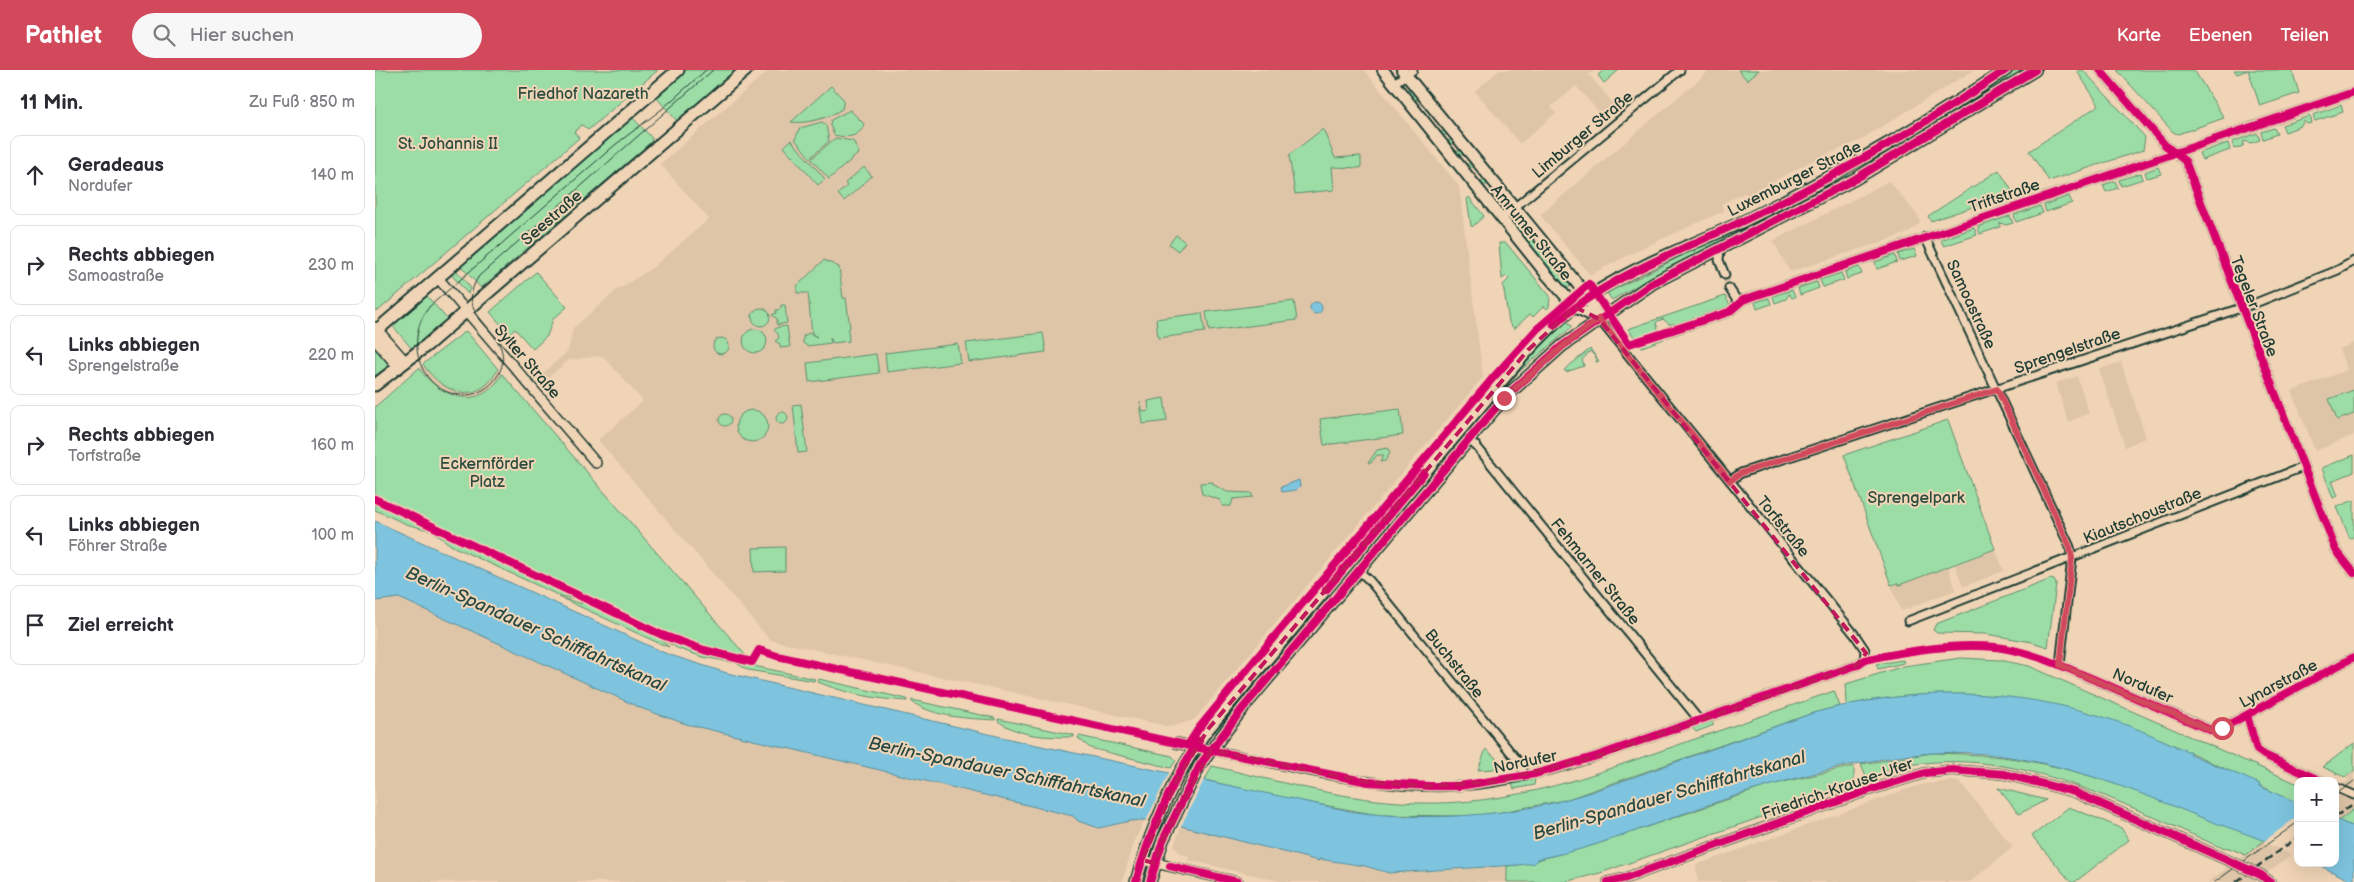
<!DOCTYPE html>
<html lang="de">
<meta charset="utf-8">
<style>
:root{--surface:#fff;--page:#f7f7f7;--text:#2b2b33;--muted:#7c7c81;--line:#e1e1e2;--accent:#d1495b}
body{margin:0;font-family:"Balsamiq Sans",sans-serif;background:var(--page);color:var(--text)}
.controls{position:absolute;right:15px;bottom:15px;display:grid;overflow:hidden;border-radius:10px;box-shadow:0 5px 20px #0002}
.controls button{width:45px;height:45px;display:grid;place-items:center;padding:0;border:0;border-bottom:1px solid var(--line);background:var(--surface);color:var(--text);font:25px sans-serif}
.stop{position:absolute;width:15px;height:15px;margin:-11px;border:4px solid #d1495b;border-radius:50%;background:#fff}
.stop.end{background:#d1495b;border-color:#fff;box-shadow:0 1px 5px #0008}
.list{margin:0;padding:0;list-style:none}
h2{display:flex;justify-content:space-between;align-items:center;height:65px;margin:0;padding:0 20px;font-size:21px}
h2 small{font-size:16px;font-weight:400;color:var(--muted)}
.list li{display:grid;grid-template-columns:32px 1fr auto;gap:15px;align-items:center;box-sizing:border-box;height:80px;margin:0 10px 10px;padding:0 10px;border:1px solid var(--line);border-radius:10px}
.list b{display:block;font-size:19px;white-space:nowrap}
.list p{margin:0;font-size:16px;white-space:nowrap;color:var(--muted)}
.list em{font-size:16px;font-style:normal;color:var(--muted)}
.icon{flex:none;width:28px;height:28px;fill:none;stroke:currentColor;stroke-width:2;stroke-linecap:round;stroke-linejoin:round}
.map{position:relative;flex:none;width:1979px;height:812px;overflow:hidden}
header{display:flex;align-items:center;gap:30px;box-sizing:border-box;height:70px;padding:0 25px;background:var(--accent);color:#fff}
header strong{font-size:24px}
nav{display:flex;gap:28px;margin-inline-start:auto;font-size:18px}
.search{width:350px;height:45px;background:var(--page);display:flex;align-items:center;gap:12px;box-sizing:border-box;padding:0 18px;border-radius:28px;color:var(--muted);font-size:19px}
main{display:flex}
aside{flex:1;background:var(--surface)}
.map>svg:first-child{display:block}
.built{fill:#dfc5a7}
.green{fill:#9cdda6;stroke:#5e8d6d}
.water{fill:#7ec4de;stroke:#588e9a}
.pier{fill:#f0d4b6}
.lines{fill:none;stroke-linecap:round;stroke-linejoin:round}
.minor-tunnel{stroke:#c6b69c;stroke-width:7;stroke-dasharray:7 3.5;stroke-linecap:butt}
.minor-casing{stroke:#1f3d34;stroke-width:11}
.tertiary-casing{stroke:#1f3d34;stroke-width:12}
.secondary-casing{stroke:#1f3d34;stroke-width:14}
.primary-casing{stroke:#1f3d34;stroke-width:15}
.minor{stroke:#f0d4b6;stroke-width:7}
.tertiary{stroke:#f0d4b6;stroke-width:9}
.secondary{stroke:#f0d4b6;stroke-width:10}
.primary{stroke:#f0d4b6;stroke-width:11}
.tram{stroke:#1f3d34;stroke-width:1}
.rail{stroke:#1f3d34;stroke-width:2.5;stroke-dasharray:8 4;stroke-linecap:butt}
.cycleway-casing{stroke:#f0d4b6;stroke-width:11}
.cycleway{stroke:#d6006c;stroke-width:8}
.route{stroke:#d1495b;stroke-width:6}
.marked{fill:none;stroke:#c2185b;stroke-width:4;stroke-dasharray:10 6;stroke-linejoin:round}
.labels{text-anchor:middle;stroke-width:4;stroke-linejoin:round;paint-order:stroke}
.park-label{font-size:16px;fill:#2c4d3f;stroke:#f0d4b6}
.street-label{font-size:16px;fill:#1f3d34;stroke:#f0d4b6}
.water-label{font-size:18px;font-style:italic;fill:#284a45;stroke:#f0d4b6}
</style>
<header>
<strong>Pathlet</strong>
<div class="search"><svg class="icon" aria-label="search" viewBox="0 0 24 24"><circle cx="10" cy="10" r="6"/><path d="M15 15l6 6"/></svg>Hier suchen</div>
<nav><a>Karte</a><a>Ebenen</a><a>Teilen</a></nav>
</header>
<main>
<aside>
<h2>11 Min.<small>Zu Fuß · 850 m</small></h2>
<ul class="list">
<li><svg class="icon" aria-label="ahead" viewBox="0 0 24 24"><path d="M12 20V5M6 11l6-6 6 6"/></svg><div><b>Geradeaus</b><p>Nordufer</p></div><em>140 m</em></li>
<li><svg class="icon" aria-label="right" viewBox="0 0 24 24"><path d="M7 20v-9h11M14 6l5 5-5 5"/></svg><div><b>Rechts abbiegen</b><p>Samoastraße</p></div><em>230 m</em></li>
<li><svg class="icon" aria-label="left" viewBox="0 0 24 24"><path d="M17 20v-9H6M10 6l-5 5 5 5"/></svg><div><b>Links abbiegen</b><p>Sprengelstraße</p></div><em>220 m</em></li>
<li><svg class="icon" aria-label="right" viewBox="0 0 24 24"><path d="M7 20v-9h11M14 6l5 5-5 5"/></svg><div><b>Rechts abbiegen</b><p>Torfstraße</p></div><em>160 m</em></li>
<li><svg class="icon" aria-label="left" viewBox="0 0 24 24"><path d="M17 20v-9H6M10 6l-5 5 5 5"/></svg><div><b>Links abbiegen</b><p>Föhrer Straße</p></div><em>100 m</em></li>
<li><svg class="icon" aria-label="arrive" viewBox="0 0 24 24"><path d="M6 21V4h12l-3 4 3 4H6"/></svg><div><b>Ziel erreicht</b></div></li>
</ul>
</aside>
<div class="map">
<svg width="1979" height="812" viewBox="0 0 1979 812">
<rect width="100%" height="100%" fill="#f0d4b6"/>
<filter id="ink" filterUnits="userSpaceOnUse"><feTurbulence type="fractalNoise" baseFrequency=".02" numOctaves="2"/><feDisplacementMap in="SourceGraphic" scale="10" xChannelSelector="R" yChannelSelector="G"/><feConvolveMatrix kernelMatrix="1 2 1 2 8 2 1 2 1" color-interpolation-filters="sRGB"/></filter>
<g filter="url(#ink)">
<path class="built" d="M394,0H989L1084,116L1108,307L819,650L796,657L395,570L223,370L268,331L228,286L194,290L170,310L166,305L193,281L198,258L242,220L277,198L334,149L285,94Z
M1124,0H1219L1214,5L1241,36L1228,47L1201,16L1176,37L1181,43L1145,74L1100,21Z
M1335,0H1599L1482,72L1437,91L1373,125L1370,123L1346,134L1349,141L1267,178L1215,205L1165,145Z
M1514,111L1544,147L1545,153L1531,164L1415,202L1398,171Z
M1979,273V365L1940,381L1917,321L1972,300L1964,279Z
M1746,292L1771,367L1750,377L1724,299Z
M48,294L61,311L85,322H94L104,319L120,306L123,299L127,304L119,316L106,324L94,327H81L57,315L44,298Z
M1702,306L1714,343L1693,352L1681,313Z
M1620,479L1629,501L1588,517L1580,495Z
M1573,497L1581,520L1526,541L1516,515L1523,513L1524,515Z
M24,528L268,639L311,654L698,746L703,751L724,758L755,751L770,750L759,773L747,812H0V531Z
M1979,701V739L1963,751L1960,749V720L1974,710L1970,707Z
M1572,711H1584L1638,777L1595,812H1323L1321,795L1544,715Z
M806,756L891,777V779L901,781L902,779L971,794L990,796L1014,803L1132,796V812H909L813,790L814,786L806,784L799,775Z
M1890,770L1919,783L1879,812H1833Z"/>
<path class="green" d="M0,0H283L213,60L207,55L199,62L204,68L3,241L0,240Z
M311,0H361L302,51L280,26Z
M1229,0H1244L1229,13L1223,5Z
M1363,0H1384L1372,10Z
M1642,0H1648L1617,22L1501,89L1502,87L1548,61Z
M1708,0L1770,67L1768,80L1674,111L1654,81L1724,35L1702,1Z
M1742,0H1819L1849,48L1803,64L1798,62Z
M1859,0H1917L1924,23L1885,36L1873,0L1862,4Z
M456,16L469,30L467,39C453,48 433,54 416,52Z
M1037,16L1130,130L1123,136L1116,128H1124L1114,115H1106L1103,111H1111L1099,97H1091L1089,94H1096L1089,85H1081L1078,81H1086L1081,74H1072L1069,71L1077,70L1073,65H1065L1062,62L1070,61L1045,30H1036L1029,22Z
M1966,35L1968,42L1940,51L1938,45Z
M475,40L489,54C485,68 471,68 459,65L455,55L456,50Z
M1935,46L1937,53L1932,54L1929,51L1926,56L1910,62L1907,55Z
M257,47L277,68L276,72L106,218L85,195Z
M447,52L451,55L454,71L435,88L420,69L425,58Z
M1899,58L1902,64L1888,69L1886,62Z
M948,59L960,88L986,86V98L957,97L959,120L920,124L914,85Z
M1882,63L1885,70L1876,73L1869,71L1868,76L1859,79L1857,72Z
M460,68L478,71L484,83L454,109L436,89Z
M416,70L450,109L443,115L409,77Z
M1853,73L1855,80L1827,90L1824,83Z
M489,97L497,106L469,131L463,124L472,116L470,113Z
M1783,97L1786,104L1772,108L1770,102Z
M1624,100L1637,121L1633,125L1556,151L1553,146Z
M1473,103L1475,106L1290,199L1237,230L1232,223Z
M1766,103L1768,109L1746,116L1744,110Z
M1740,111L1743,118L1731,122L1728,115Z
M1694,126L1697,133L1671,142L1669,135Z
M1094,127L1109,146L1097,157L1096,156L1092,129Z
M1665,136L1668,143L1641,152L1639,145Z
M1141,145L1198,214L1192,219L1135,151Z
M1635,146L1638,153L1631,155L1625,153V157L1605,164L1603,157Z
M1599,158L1602,165L1569,176L1566,170Z
M801,165L810,172L803,181L794,174Z
M1124,173H1131L1175,226L1174,237L1172,239L1169,236L1158,247L1155,244L1139,259L1134,252L1128,215L1134,209L1131,206L1127,209Z
M1539,179L1542,186L1525,191L1523,184Z
M1520,185L1522,192L1502,199L1500,192Z
M449,190L464,197L468,228H471L475,258L473,259L474,271L458,273L455,268L456,273L432,276L428,273V266L434,263L442,267L437,264L433,223H422V216Z
M1484,197L1487,204L1472,209L1470,202Z
M80,199L95,217L93,224L75,203Z
M161,202L192,237L178,249L172,266L158,279L140,259L134,264L115,242Z
M1466,203L1469,210L1448,217L1445,210Z
M1442,212L1444,218L1425,225L1423,218Z
M1417,220L1420,227L1417,228L1414,224L1411,229L1400,233L1398,226Z
M51,225L72,249L37,279L17,255Z
M1350,226L1355,235L1352,240L1309,254H1294L1288,249L1283,251L1281,253L1286,267L1289,269L1267,277L1253,259Z
M1394,228L1396,234L1382,239L1380,232Z
M919,231L922,250L834,261L831,242Z
M406,235H410L412,253L402,255V249L397,245L401,243V240L406,239Z
M377 247a9 9 0 1 1 18 0a9 9 0 1 1-18 0Z
M827,243L830,262L783,268L781,249Z
M1191,251L1197,257L1145,301L1082,372L1155,287Z
M412,256L415,277L405,278V274L400,271L404,268L403,264L399,260L403,257Z
M368 271a12 12 0 1 1 24 0a12 12 0 1 1-24 0Z
M91,261L123,299C104,337 67,324 48,294Z
M668,263L671,282L594,292L591,273Z
M338 276a8 8 0 1 1 16 0a8 8 0 1 1-16 0Z
M583,274L586,293L512,302L510,283Z
M0,277L14,294L13,297L0,307Z
M1215,279L1224,291L1221,292L1222,289L1215,281L1207,290L1209,296L1191,302L1189,300Z
M501,284L504,303L434,312L432,293Z
M44,298C65,328 106,343 127,304L372,587L374,595L440,609L439,611L373,600L361,593L328,587L304,579L282,567L294,577L279,571L184,527L207,534L202,529L185,526L77,476L57,461L31,454L0,440V337Z
M1979,320V344L1962,350L1954,329Z
M789,328L792,351L768,354L765,332L768,342L774,341L773,331Z
M426,334L432,382L423,383L418,335Z
M1025,339L1028,365L949,375L945,349Z
M361 356a16 16 0 1 1 32 0a16 16 0 1 1-32 0Z
M401 348a6 6 0 1 1 12 0a6 6 0 1 1-12 0Z
M344 350a6 6 0 1 1 12 0a6 6 0 1 1-12 0Z
M1573,350L1620,479L1524,515L1523,513L1516,515L1469,385Z
M1013,378L1015,383L1010,391L1005,392L1009,385H1002L996,393H993L1002,380Z
M1979,385V402L1957,411L1963,426L1958,428L1947,398Z
M1051,408L1052,409L972,503Z
M838,412L839,415L852,422L876,423L878,427L858,429L856,436H847L845,430L827,424L825,413Z
M1979,430V466L1975,469L1962,437Z
M410,477V501L379,502L378,478Z
M968,507L852,648L844,662L838,661Z
M1676,509L1679,510L1681,514L1673,577L1657,572L1611,564L1562,563L1558,560L1561,554Z
M1586,588L1624,590L1654,596L1923,714V733C1870,710 1818,681 1762,660C1669,624 1570,614 1472,635L1471,614L1529,596Z
M1528,590L1529,593L1503,599L1501,594Z
M444,609L532,629V631C501,629 472,624 443,612Z
M1459,621L1465,636L1438,643L1190,730L1121,743L1093,746L1004,745L897,726L830,710L837,696C899,710 961,728 1024,732C1090,737 1154,725 1216,705Z
M537,630L620,648V650C591,648 562,648 537,632Z
M623,649L699,665V667C671,667 646,667 623,651Z
M1336,651L1339,655L1321,662L1317,658Z
M704,666L797,686L801,690L796,698L715,678L703,668Z
M1979,673V701L1970,707L1948,697Z
M1111,679L1123,690L1119,699L1103,700Z
M1558,683C1590,684 1621,685 1653,691C1735,706 1812,741 1890,770L1871,785L1854,778L1845,777C1745,733 1642,675 1528,696C1516,698 1504,704 1492,708L1486,694Z
M1479,696V715L1225,803L1189,812H1132V796L1143,795L1219,775L1395,715Z
M1160,708L1159,715L1139,719L1137,714Z
M1623,718L1671,730L1644,744Z
M1694,737L1746,758L1754,770L1700,812H1696L1657,766Z
M1979,739V757L1963,751Z"/>
<path class="water" d="M935 238a6 6 0 1 1 12 0a6 6 0 1 1-12 0Z
M924,410L925,416L921,420L907,422L906,417Z
M0,451L292,584L352,603L652,673L980,742C1035,749 1092,748 1147,739C1189,733 1230,717 1270,703C1326,683 1382,663 1438,643C1562,609 1691,620 1806,679L1809,678V681H1815V684L1885,714L1884,716L1923,733V785C1893,770 1861,761 1830,749C1745,714 1651,677 1557,683C1504,687 1448,700 1397,715C1337,731 1279,756 1219,775C1201,781 1181,785 1162,789L1160,793L1143,795L1014,803L990,796L944,789V791L806,756L770,750L755,751L724,758L703,751L698,746L311,654L268,639L24,528L0,531Z
M1960,749L1979,757V812L1939,793H1960Z"/>
<path class="pier" d="M795,701L830,708L805,758L770,753Z
M1923,746V780L1917,785L1888,772Z"/>
<g class="lines">
<path class="minor-tunnel" d="M1350,205L1354,218"/>
<defs>
<path id="minor" d="M1725,0L1790,75L1810,91L1961,480L1979,503
M1019,13L1038,0
M1127,148L1305,0
M1550,167L1695,477L1697,488L1685,595L1840,662L1979,587
M1345,180L1344,190L1350,205
M1354,218L1361,229L1368,230
M1292,262L1354,242L1368,230L1374,228L1979,22
M1094,370L1102,377L1324,650
M1355,411L1366,403L1878,234L1963,200L1979,191
M984,501L994,510L1147,696L1149,706
M1533,551L1928,397
M1872,645L1882,680L1889,685L1946,711
M836,680C917,696 1001,721 1084,716C1131,713 1177,701 1222,686L1482,595L1489,590L1490,580L1480,565L1224,249
M1960,717L1979,725"/>
<path id="tertiary" d="M63,208L221,393
M0,257L31,292
M0,270L24,298
M801,673L836,680
M767,790L863,812
M1233,812L1251,808L1491,721L1550,703L1577,700L1629,704L1699,722L1886,805L1895,812"/>
<path id="secondary" d="M1008,0L1172,205L1200,237L1224,249
M1027,0L1200,211L1213,228L1224,249
M761,812C775,760 799,706 830,663L1132,305C1160,272 1189,241 1226,219C1274,189 1329,171 1379,146C1466,102 1550,54 1631,0
M775,812L788,770L825,695L868,638L1129,328L1187,276L1278,213L1480,109L1660,0"/>
<path id="primary" d="M0,262L303,0
M0,315L52,275L371,0"/>
</defs>
<use href="#minor" class="minor-casing"/>
<use href="#tertiary" class="tertiary-casing"/>
<use href="#secondary" class="secondary-casing"/>
<use href="#primary" class="primary-casing"/>
<use href="#minor" class="minor"/>
<use href="#tertiary" class="tertiary"/>
<use href="#secondary" class="secondary"/>
<use href="#primary" class="primary"/>
<path class="tram" d="M331,0L287,39L240,75L55,236C27,269 45,327 92,325C116,323 135,298 125,276C113,250 82,239 104,206L338,0
M1960,725L1979,711
M1840,812L1923,752"/>
<path class="rail" d="M1960,747L1979,733
M1861,812L1923,767"/>
<defs>
<path id="cycleway" d="M1725,0L1790,75L1810,91L1961,480L1979,503
M1179,255C1236,203 1310,180 1378,146C1466,104 1550,54 1631,0
M0,429L287,565L329,580L377,592L384,580L402,586L820,677L993,712L1054,716H1084L1160,704L1222,686L1482,595L1489,590C1531,581 1578,573 1621,577C1660,582 1696,600 1732,615C1768,631 1804,647 1840,662L1979,587
M951,520L1049,403
M1872,645L1882,680L1889,685L1946,711
M813,675L824,658L894,573L1117,309L1162,259L1214,214L1254,274L1354,242L1368,230L1979,22
M795,796L863,812
M761,812C772,769 798,708 824,671
M775,812L788,770L825,695L868,638L1129,328L1187,276L1278,213L1480,109L1660,0
M1233,812L1251,808L1491,721L1550,703L1577,700L1629,704L1699,722L1886,805L1895,812"/>
</defs>
<use href="#cycleway" class="cycleway-casing"/>
<use href="#cycleway" class="cycleway"/>
</g>
</g>
<g class="lines" filter="url(#ink)">
<path class="route" d="M1129,328L1188,276L1224,249L1355,411L1366,403L1622,319L1695,477L1697,488L1685,595L1840,662L1847,658"/>
</g>
<path class="marked" d="M1200,237L1224,249L1491,583L1482,595L1222,686L1118,712L1054,716L993,712L836,680L788,770L780,793L767,790L804,706L834,658L1153,280Z"/>
<g class="labels">
<g class="park-label">
<text x="208" y="29">Friedhof Nazareth</text>
<text x="73" y="79">St. Johannis II</text>
<text x="112" y="399">Eckernförder<tspan x="112" dy="18">Platz</tspan></text>
<text x="1541" y="433">Sprengelpark</text>
</g>
<g class="street-label">
<text transform="translate(1207 64) rotate(-40)" y="6">Limburger Straße</text>
<text transform="translate(1419 108) rotate(-27)" y="6">Luxemburger Straße</text>
<text transform="translate(1629 125) rotate(-19)" y="6">Triftstraße</text>
<text transform="translate(176 147) rotate(-41)" y="6">Seestraße</text>
<text transform="translate(1157 162) rotate(51)" y="6">Amrumer Straße</text>
<text transform="translate(1597 234) rotate(65)" y="6">Samoastraße</text>
<text transform="translate(1880 236) rotate(69)" y="6">Tegeler Straße</text>
<text transform="translate(1692 280) rotate(-19)" y="6">Sprengelstraße</text>
<text transform="translate(153 291) rotate(49)" y="6">Sylter Straße</text>
<text transform="translate(1767 445) rotate(-22)" y="6">Kiautschoustraße</text>
<text transform="translate(1409 456) rotate(51)" y="6">Torfstraße</text>
<text transform="translate(1221 501) rotate(51)" y="6">Fehmarner Straße</text>
<text transform="translate(1080 593) rotate(51)" y="6">Buchstraße</text>
<text transform="translate(1903 613) rotate(-28)" y="6">Lynarstraße</text>
<text transform="translate(1768 615) rotate(24)" y="6">Nordufer</text>
<text transform="translate(1150 691) rotate(-12)" y="6">Nordufer</text>
<text transform="translate(1462 718) rotate(-19)" y="6">Friedrich-Krause-Ufer</text>
</g>
<g class="water-label">
<text transform="translate(161 559) rotate(24)" y="6">Berlin-Spandauer Schifffahrtskanal</text>
<text transform="translate(632 702) rotate(12)" y="6">Berlin-Spandauer Schifffahrtskanal</text>
<text transform="translate(1294 725) rotate(-16)" y="6">Berlin-Spandauer Schifffahrtskanal</text>
</g>
</g>
</svg>
<div class="controls">
<button>+</button>
<button>−</button>
</div>
<div class="stop" style="left:1847px;top:658px"></div>
<div class="stop end" style="left:1129px;top:328px"></div>
</div>
</main>
